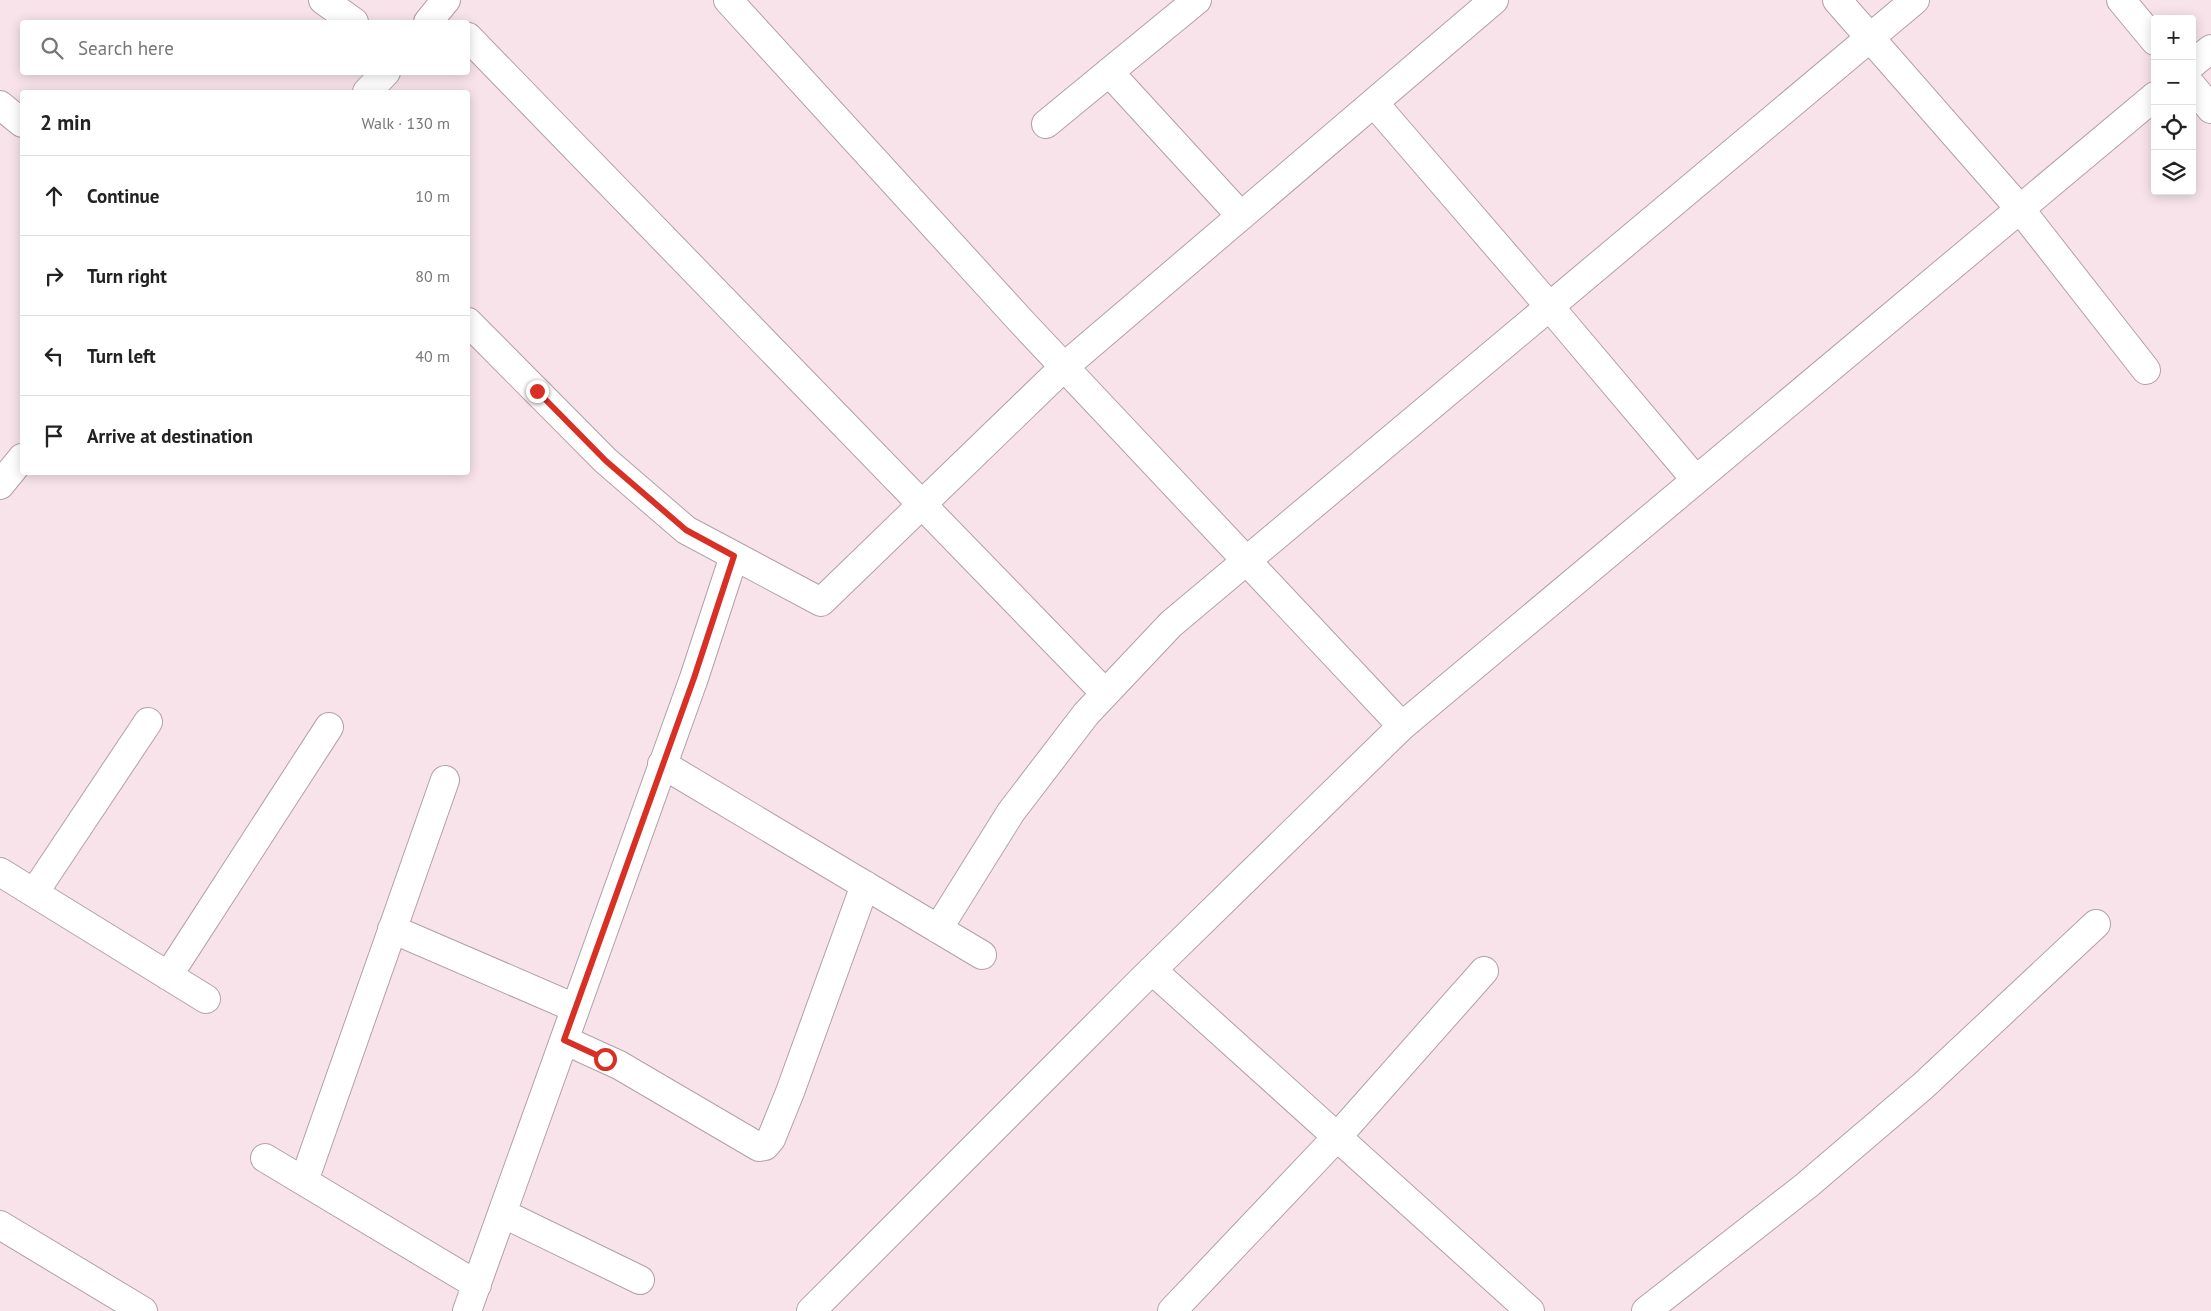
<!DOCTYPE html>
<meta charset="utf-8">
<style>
:root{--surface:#fff;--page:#f6f6f6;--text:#222;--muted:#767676;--line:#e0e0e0}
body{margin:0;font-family:"PT Sans",sans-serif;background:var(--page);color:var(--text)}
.controls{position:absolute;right:15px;top:15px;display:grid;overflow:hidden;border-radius:5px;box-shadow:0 2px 12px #0003}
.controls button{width:45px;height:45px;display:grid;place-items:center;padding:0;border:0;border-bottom:1px solid var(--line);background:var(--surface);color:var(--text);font:25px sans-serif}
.stop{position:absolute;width:15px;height:15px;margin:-11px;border:4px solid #d93025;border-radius:50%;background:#fff}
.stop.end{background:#d93025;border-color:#fff;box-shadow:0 1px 5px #0008}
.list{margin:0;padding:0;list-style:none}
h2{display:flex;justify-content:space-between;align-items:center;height:65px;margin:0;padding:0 20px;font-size:21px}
h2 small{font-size:16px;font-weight:400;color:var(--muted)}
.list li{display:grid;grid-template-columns:32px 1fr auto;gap:15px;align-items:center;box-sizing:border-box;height:80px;padding:0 20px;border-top:1px solid var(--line)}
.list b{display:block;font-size:19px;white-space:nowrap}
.list em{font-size:16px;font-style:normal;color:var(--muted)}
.icon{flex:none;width:28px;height:28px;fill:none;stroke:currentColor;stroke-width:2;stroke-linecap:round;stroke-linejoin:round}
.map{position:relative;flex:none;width:2211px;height:1311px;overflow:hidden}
.search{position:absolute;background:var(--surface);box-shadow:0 2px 12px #0003;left:20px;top:20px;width:450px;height:55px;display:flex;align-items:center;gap:12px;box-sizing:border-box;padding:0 18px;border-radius:5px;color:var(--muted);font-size:19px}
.panel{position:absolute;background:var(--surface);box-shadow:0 2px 12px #0003;left:20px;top:90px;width:450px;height:385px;border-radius:5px}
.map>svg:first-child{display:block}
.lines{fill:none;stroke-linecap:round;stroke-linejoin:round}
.minor-casing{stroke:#b3a0a7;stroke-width:30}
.minor{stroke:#fff;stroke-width:28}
.route{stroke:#d93025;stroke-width:6}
</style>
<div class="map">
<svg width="2211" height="1311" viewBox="0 0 2211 1311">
<rect width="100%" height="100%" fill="#f8e3eb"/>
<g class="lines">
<defs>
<path id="minor" d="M323,0L354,22
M728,0L1020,320L1402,726
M1837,0L2020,209L2146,370
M2121,0L2155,41
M428,22L446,0
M468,37L1105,693
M2192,64L2211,49
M1109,72L1241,216
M2192,86L2211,109
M367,92L386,72
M1374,103L1549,306L1696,480
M0,105L22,123
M1046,124L1197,0
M468,322L606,461L686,530L821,602L1064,367L1494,0
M0,485L22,458
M662,764L982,955
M0,872L206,999
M34,893L148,722
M392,929L575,1008
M938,929L1011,812L1086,714L1171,624L1915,0
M1152,970L1530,1311
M168,976L329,727
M564,1040L619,1065L759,1147L765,1146L771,1139L790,1092L865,885
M265,1158L477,1285
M304,1181L445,780
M502,1213L640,1280
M0,1225L143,1311
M467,1311L694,678L734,556
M811,1311L1143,979L1402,726L2155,96
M1172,1311L1337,1137L1484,971
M1646,1311L1807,1185L1923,1086L2096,924"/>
</defs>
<use href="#minor" class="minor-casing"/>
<use href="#minor" class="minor"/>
</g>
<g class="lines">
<path class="route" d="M537,391L606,461L686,530L734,556L694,678L564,1040L605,1059"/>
</g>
</svg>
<div class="controls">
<button>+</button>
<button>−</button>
<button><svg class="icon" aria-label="locate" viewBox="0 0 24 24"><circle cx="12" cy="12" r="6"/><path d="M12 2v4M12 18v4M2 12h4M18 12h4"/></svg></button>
<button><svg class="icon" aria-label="layers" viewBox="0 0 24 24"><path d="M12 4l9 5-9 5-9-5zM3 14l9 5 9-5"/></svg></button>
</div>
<div class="stop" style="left:605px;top:1059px"></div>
<div class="stop end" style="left:537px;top:391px"></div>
<div class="search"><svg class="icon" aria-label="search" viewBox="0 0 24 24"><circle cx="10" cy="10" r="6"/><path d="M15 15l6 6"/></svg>Search here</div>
<section class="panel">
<h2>2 min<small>Walk · 130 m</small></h2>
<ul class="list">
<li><svg class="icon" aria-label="ahead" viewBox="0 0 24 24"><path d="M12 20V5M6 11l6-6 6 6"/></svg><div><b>Continue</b></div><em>10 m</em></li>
<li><svg class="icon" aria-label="right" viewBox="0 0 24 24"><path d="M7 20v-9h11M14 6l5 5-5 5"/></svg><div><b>Turn right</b></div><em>80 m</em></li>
<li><svg class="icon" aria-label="left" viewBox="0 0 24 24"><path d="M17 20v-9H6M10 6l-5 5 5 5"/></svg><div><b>Turn left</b></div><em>40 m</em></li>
<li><svg class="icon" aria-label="arrive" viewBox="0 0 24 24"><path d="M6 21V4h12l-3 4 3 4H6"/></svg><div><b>Arrive at destination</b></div></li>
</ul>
</section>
</div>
